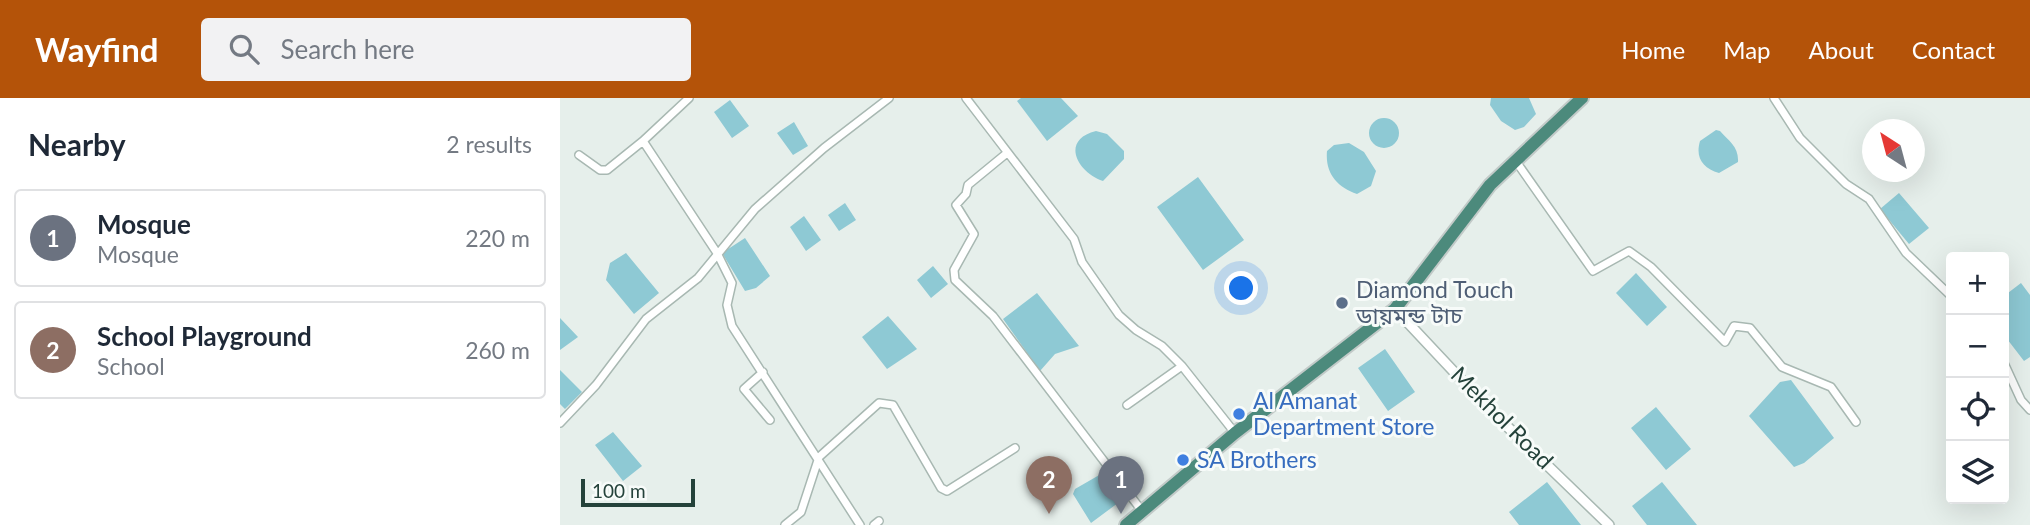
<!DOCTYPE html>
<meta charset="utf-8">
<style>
:root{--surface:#fff;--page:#f2f2f3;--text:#1f2937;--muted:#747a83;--line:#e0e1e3;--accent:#b45309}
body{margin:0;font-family:Lato,"Noto Sans Bengali",sans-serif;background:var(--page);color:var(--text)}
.controls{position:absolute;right:21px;bottom:21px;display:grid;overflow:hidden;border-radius:7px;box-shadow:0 7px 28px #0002}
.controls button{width:63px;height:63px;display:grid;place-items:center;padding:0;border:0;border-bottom:2px solid var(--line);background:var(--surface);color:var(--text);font:35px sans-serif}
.compass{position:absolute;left:1302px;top:21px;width:63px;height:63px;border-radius:50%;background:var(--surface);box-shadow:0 7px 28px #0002;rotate:324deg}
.scale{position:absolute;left:21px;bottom:18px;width:114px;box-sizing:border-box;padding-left:7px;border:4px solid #24423a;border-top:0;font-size:19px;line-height:24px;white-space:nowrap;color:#24423a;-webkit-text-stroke:5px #f7fbf9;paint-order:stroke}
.you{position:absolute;left:682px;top:191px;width:24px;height:24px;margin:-18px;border:5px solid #fff;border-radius:50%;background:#1a73e8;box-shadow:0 0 0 10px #1a73e833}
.badge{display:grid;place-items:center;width:46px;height:46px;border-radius:50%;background:var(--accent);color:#fff;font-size:23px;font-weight:700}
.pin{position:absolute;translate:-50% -58px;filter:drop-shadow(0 2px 4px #0008)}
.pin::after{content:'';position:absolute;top:37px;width:24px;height:21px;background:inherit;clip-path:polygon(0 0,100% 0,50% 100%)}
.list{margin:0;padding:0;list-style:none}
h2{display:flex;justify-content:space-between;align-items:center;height:91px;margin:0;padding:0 28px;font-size:30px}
h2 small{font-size:23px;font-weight:400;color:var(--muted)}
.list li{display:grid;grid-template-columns:46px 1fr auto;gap:21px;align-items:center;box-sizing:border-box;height:98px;margin:0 14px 14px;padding:0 14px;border:2px solid var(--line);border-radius:7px}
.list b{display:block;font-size:26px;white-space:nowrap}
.list p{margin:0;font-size:23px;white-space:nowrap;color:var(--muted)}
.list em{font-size:23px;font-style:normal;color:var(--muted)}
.icon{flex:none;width:38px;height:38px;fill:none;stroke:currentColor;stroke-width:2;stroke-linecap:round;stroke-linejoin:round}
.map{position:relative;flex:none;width:1470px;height:427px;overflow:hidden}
header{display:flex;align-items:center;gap:42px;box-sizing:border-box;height:98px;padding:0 35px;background:var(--accent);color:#fff}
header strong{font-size:33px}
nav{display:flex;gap:38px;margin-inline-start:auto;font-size:24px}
.search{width:490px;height:63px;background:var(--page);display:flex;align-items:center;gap:18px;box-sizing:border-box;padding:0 24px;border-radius:7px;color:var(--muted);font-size:26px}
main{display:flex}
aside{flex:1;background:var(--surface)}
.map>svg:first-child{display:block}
.water{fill:#8ec9d4}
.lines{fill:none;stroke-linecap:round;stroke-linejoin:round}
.minor-casing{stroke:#a8b8b2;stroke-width:10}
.tertiary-casing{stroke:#a8b8b2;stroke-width:12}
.trunk-casing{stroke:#c2cac8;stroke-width:16}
.minor{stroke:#fff;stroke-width:7}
.tertiary{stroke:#fff;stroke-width:9}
.trunk{stroke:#4c8a7c;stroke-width:12}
.service-dot{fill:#5c6f8a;stroke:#f7fbf9;stroke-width:2.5}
.shop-dot{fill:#3f7fe0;stroke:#f7fbf9;stroke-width:2.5}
.labels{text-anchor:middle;stroke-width:6;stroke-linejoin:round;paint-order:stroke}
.service-label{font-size:23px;fill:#4e5e75;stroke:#f7fbf9;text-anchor:start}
.shop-label{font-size:23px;fill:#366cbe;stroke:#f7fbf9;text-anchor:start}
.street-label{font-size:23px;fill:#24423a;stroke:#f7fbf9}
</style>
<header>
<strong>Wayfind</strong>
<div class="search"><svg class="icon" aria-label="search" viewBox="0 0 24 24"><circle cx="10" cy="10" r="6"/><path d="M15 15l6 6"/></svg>Search here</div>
<nav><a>Home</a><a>Map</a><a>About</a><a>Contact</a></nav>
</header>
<main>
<aside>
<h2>Nearby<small>2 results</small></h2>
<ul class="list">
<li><span class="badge" style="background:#6b7280">1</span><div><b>Mosque</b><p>Mosque</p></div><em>220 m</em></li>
<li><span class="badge" style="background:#8d6e63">2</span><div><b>School Playground</b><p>School</p></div><em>260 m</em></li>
</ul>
</aside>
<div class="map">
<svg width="1470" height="427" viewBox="0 0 1470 427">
<rect width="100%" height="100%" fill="#e6efeb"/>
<path class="water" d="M461,0H501L518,18L487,43L457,3Z
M931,0H969L976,16L964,29L955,32L941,23L930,7Z
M170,2L189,28L172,40L154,14Z
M809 35a15 15 0 1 1 30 0a15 15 0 1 1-30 0Z
M234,24L248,48L233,57L217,35Z
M1156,32L1160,33C1169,43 1179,49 1178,64L1159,75C1143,70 1135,60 1140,43Z
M536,33L547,36L564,53V61L543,83C517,74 500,42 536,33Z
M789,45L804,54L816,73L811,88L797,96C777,89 765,75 767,53L774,47Z
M638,79L684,142L643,172L597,109Z
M1339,95L1369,130L1349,146L1320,111Z
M285,105L296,122L279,133L268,117Z
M244,118L261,142L246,153L230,129Z
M185,140L210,178L196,190L185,193L162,155Z
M66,155L99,195L74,216L46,182L50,165Z
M373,168L388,186L371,200L357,182Z
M1076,175L1107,209L1087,228L1056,195Z
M1461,185L1470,197V259L1464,263L1444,237V198Z
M477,195L519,248L495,256L480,273L443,221Z
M328,218L357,251L327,271L302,239Z
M0,220L18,239L0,252Z
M825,251L855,294L828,313L798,270Z
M0,272L22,294L5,311L0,306Z
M1231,282L1274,340L1244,365L1234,369L1189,318L1220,284Z
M1096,309L1131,351L1106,372L1071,330Z
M53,334L82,368L63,383L35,347Z
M548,372L566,399L531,425L513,396L515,391Z
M987,384L1021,427H959L949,414Z
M1102,384L1137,427H1087L1072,408Z"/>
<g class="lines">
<defs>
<path id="minor" d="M129,0L83,43L157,155L172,185L167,207L172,228L300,427
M406,0L514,141L522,164L559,217L576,232L602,248L622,268L675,335
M1214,0L1240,40L1286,86L1309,101L1346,155L1391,198
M447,55L408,87L406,96L396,107L414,136L394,172L395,182L433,218L582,413
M19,57L40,72H47L83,43
M955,62L1033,173L1069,153L1091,169L1165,244L1174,228L1190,230L1222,269L1271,289L1296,324
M1444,265L1461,302L1470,312
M203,274L184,291L210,322
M567,307L622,268
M0,325L36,287L86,221L138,180L195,111L264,50L329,0
M225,427L241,414L259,359L319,305L333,307L381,390L387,393L455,350
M314,427L319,423"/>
<path id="tertiary" d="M835,211L926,308L1049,427"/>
<path id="trunk" d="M566,427L675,335L835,211L930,87L1022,0"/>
</defs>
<use href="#minor" class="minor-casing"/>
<use href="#tertiary" class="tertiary-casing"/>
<use href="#trunk" class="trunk-casing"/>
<use href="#minor" class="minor"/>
<use href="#tertiary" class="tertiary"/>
<use href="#trunk" class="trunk"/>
</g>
<circle class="service-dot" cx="782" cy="205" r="7"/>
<g class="shop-dot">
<circle cx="679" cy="316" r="7"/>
<circle cx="623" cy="362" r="7"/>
</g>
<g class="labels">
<g class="service-label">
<text x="796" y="200">Diamond Touch<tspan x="796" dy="26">ডায়মন্ড টাচ</tspan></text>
</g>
<g class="shop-label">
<text x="693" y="311">Al Amanat<tspan x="693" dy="26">Department Store</tspan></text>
<text x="637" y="370">SA Brothers</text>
</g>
<g class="street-label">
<text transform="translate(942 320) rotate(45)" y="8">Mekhol Road</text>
</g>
</g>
</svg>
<div class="controls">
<button>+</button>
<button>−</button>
<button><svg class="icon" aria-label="locate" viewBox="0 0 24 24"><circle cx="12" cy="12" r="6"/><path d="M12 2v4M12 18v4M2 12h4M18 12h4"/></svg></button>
<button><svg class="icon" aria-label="layers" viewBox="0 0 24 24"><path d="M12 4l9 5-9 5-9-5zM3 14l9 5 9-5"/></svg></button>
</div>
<svg class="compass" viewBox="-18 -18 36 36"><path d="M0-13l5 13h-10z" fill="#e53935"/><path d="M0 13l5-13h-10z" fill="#747a83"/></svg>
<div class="scale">100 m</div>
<div class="you"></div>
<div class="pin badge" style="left:561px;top:416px;background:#6b7280">1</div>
<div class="pin badge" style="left:489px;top:416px;background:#8d6e63">2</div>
</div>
</main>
